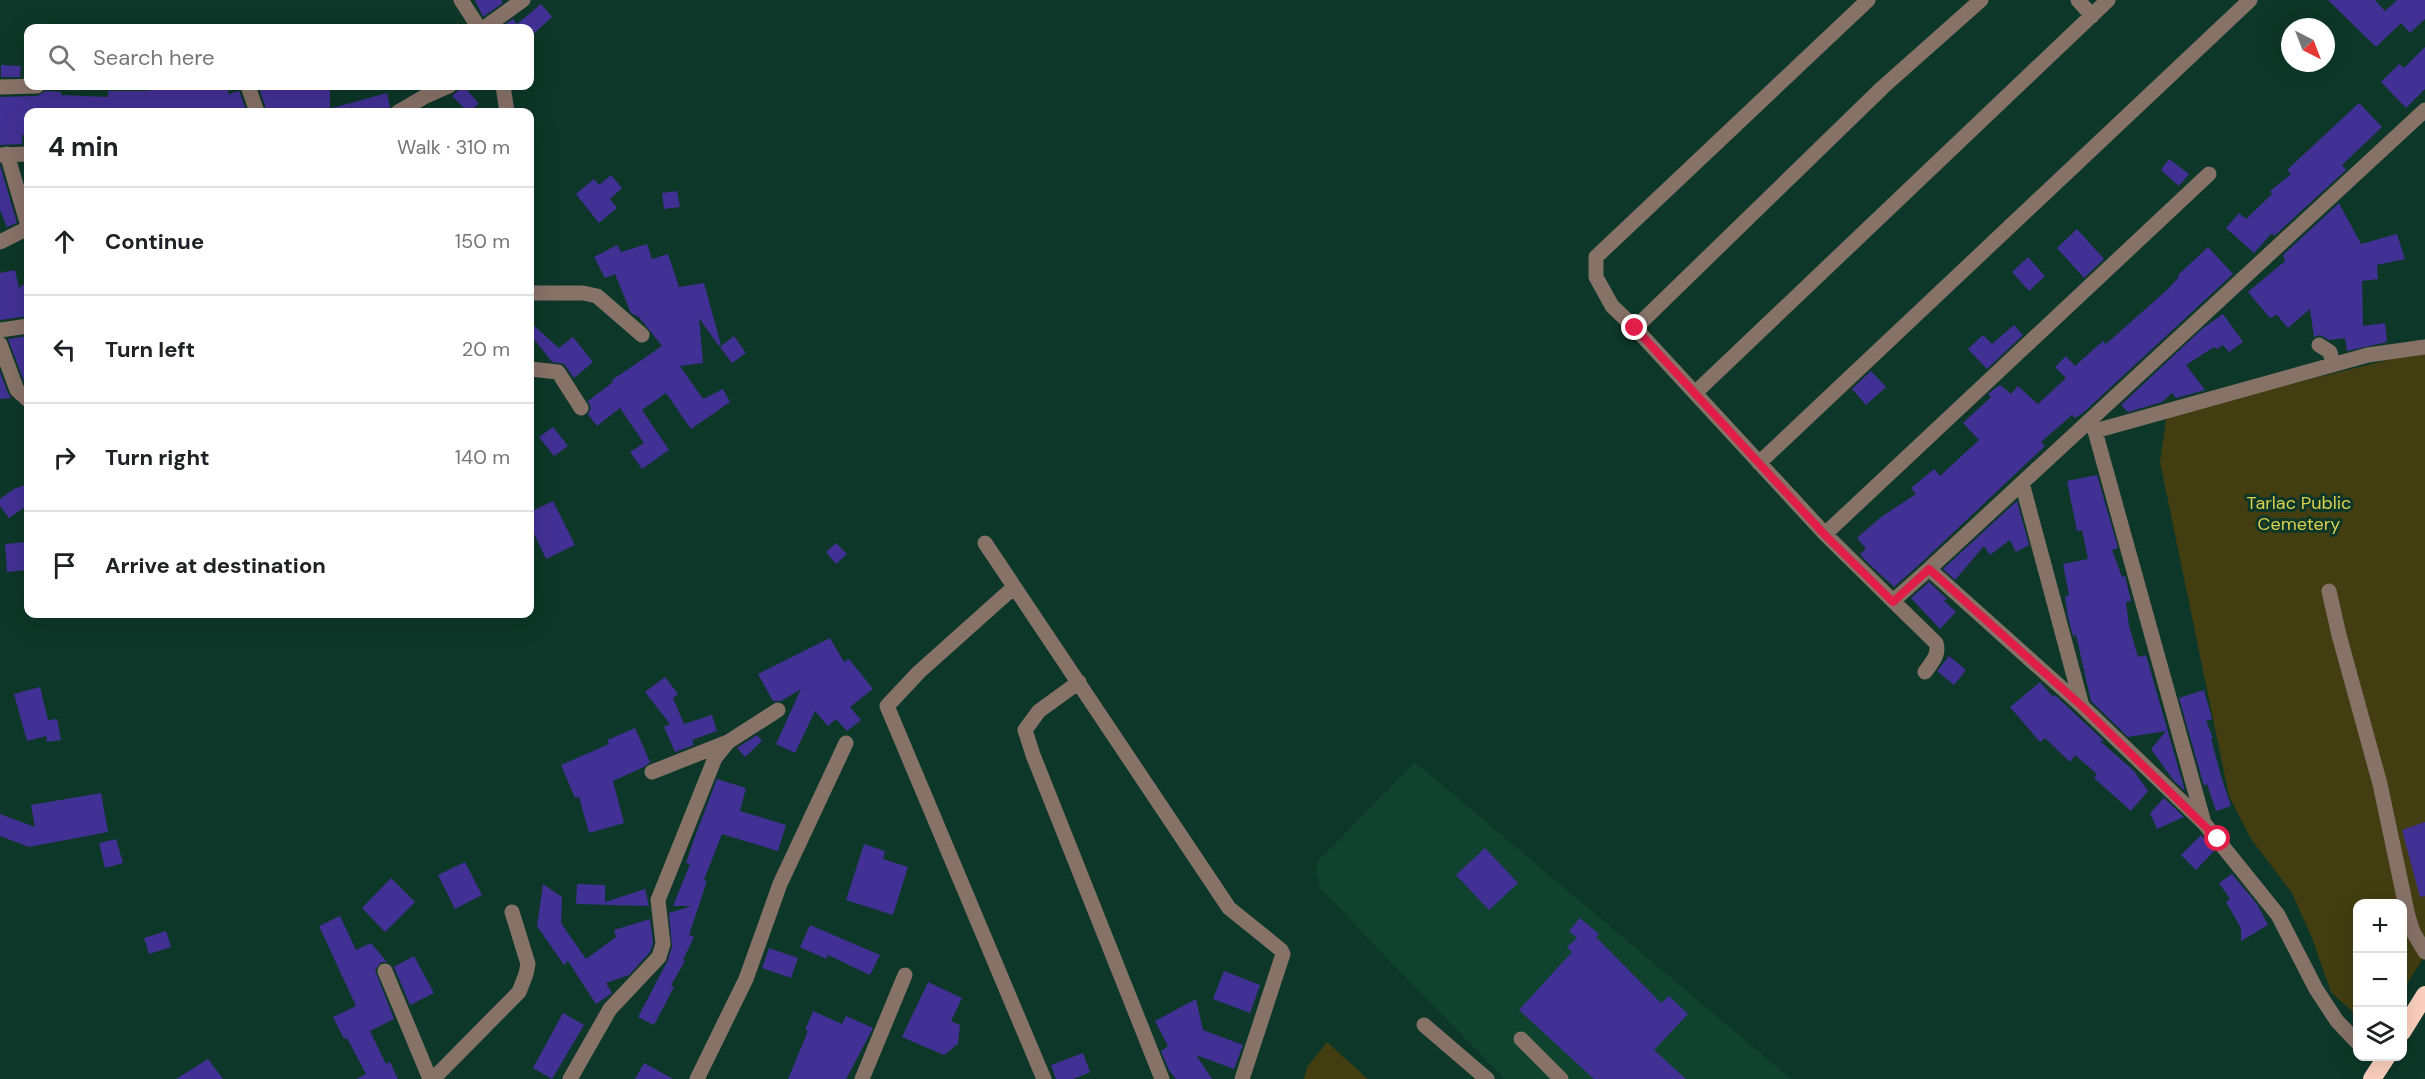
<!DOCTYPE html>
<meta charset="utf-8">
<style>
:root{--surface:#fff;--page:#f2f2f2;--text:#202124;--muted:#757577;--line:#e0e0e0}
body{margin:0;font-family:"DM Sans",sans-serif;background:var(--page);color:var(--text)}
.controls{position:absolute;right:18px;bottom:18px;display:grid;overflow:hidden;border-radius:12px;box-shadow:0 6px 24px #0002}
.controls button{width:54px;height:54px;display:grid;place-items:center;padding:0;border:0;border-bottom:2px solid var(--line);background:var(--surface);color:var(--text);font:30px sans-serif}
.compass{position:absolute;left:2281px;top:18px;width:54px;height:54px;border-radius:50%;background:var(--surface);box-shadow:0 6px 24px #0002;rotate:138deg}
.stop{position:absolute;width:18px;height:18px;margin:-14px;border:4px solid #e11d48;border-radius:50%;background:#fff}
.stop.end{background:#e11d48;border-color:#fff;box-shadow:0 2px 6px #0008}
.list{margin:0;padding:0;list-style:none}
h2{display:flex;justify-content:space-between;align-items:center;height:78px;margin:0;padding:0 24px;font-size:26px}
h2 small{font-size:20px;font-weight:400;color:var(--muted)}
.list li{display:grid;grid-template-columns:39px 1fr auto;gap:18px;align-items:center;box-sizing:border-box;height:108px;padding:0 24px;border-top:2px solid var(--line)}
.list b{display:block;font-size:22px;white-space:nowrap}
.list em{font-size:20px;font-style:normal;color:var(--muted)}
.icon{flex:none;width:33px;height:33px;fill:none;stroke:currentColor;stroke-width:2;stroke-linecap:round;stroke-linejoin:round}
.map{position:relative;flex:none;width:2425px;height:1079px;overflow:hidden}
.search{position:absolute;background:var(--surface);box-shadow:0 6px 24px #0002;left:24px;top:24px;width:510px;height:66px;display:flex;align-items:center;gap:15px;box-sizing:border-box;padding:0 21px;border-radius:12px;color:var(--muted);font-size:22px}
.panel{position:absolute;background:var(--surface);box-shadow:0 6px 24px #0002;left:24px;top:108px;width:510px;height:510px;border-radius:12px}
.map>svg:first-child{display:block}
.built{fill:#0f4330}
.green{fill:#423e11}
.building{fill:#423194}
.lines{fill:none;stroke-linecap:round;stroke-linejoin:round}
.minor{stroke:#877268;stroke-width:15}
.highway{stroke:#fcd0be;stroke-width:18}
.route{stroke:#e11d48;stroke-width:8}
.labels{text-anchor:middle;stroke-width:6;stroke-linejoin:round;paint-order:stroke}
.park-label{font-size:18px;fill:#dbd04e;stroke:#0d3728}
</style>
<div class="map">
<svg width="2425" height="1079" viewBox="0 0 2425 1079">
<rect width="100%" height="100%" fill="#0d3728"/>
<path class="built" d="M1415,762L1791,1079H1505L1374,945L1338,906L1320,889L1316,863Z"/>
<path class="green" d="M2425,351V955L2403,990L2402,904H2358L2357,1016L2331,992L2312,938L2292,893L2251,839L2229,796L2160,462L2167,414Z
M1327,1042L1368,1079H1304L1307,1067Z"/>
<path class="building" d="M475,0H501L503,3L483,17Z
M2328,0H2375L2385,11L2397,0H2425V19L2410,33L2401,23L2376,47Z
M541,4L552,17L530,37V28H500L513,19L517,24Z
M2425,47V89L2406,108L2381,82L2399,64L2404,68Z
M1,65L21,66L20,77H1Z
M150,86H228V94L239,91L247,112H222V109H162V112H28V135H22V144L0,145V97L37,96L46,91L61,92V95L108,97V91H150Z
M267,86H330V112H267L259,87Z
M464,86L479,104L468,112L452,96Z
M387,93L390,106L388,112H332V108Z
M2359,103L2382,127L2342,165L2346,170L2274,236L2272,233L2254,253L2226,228L2239,213L2246,219L2272,194L2270,191L2291,174L2287,170Z
M2169,159L2189,174L2179,186L2161,170Z
M0,165L17,223L7,227L0,210Z
M611,175L622,188L610,199L617,208L599,223L576,194L594,179L599,185Z
M677,191L680,207L664,209L662,193Z
M2339,203L2361,244L2397,234L2405,259L2377,265L2378,279L2362,281L2363,326L2385,323L2387,342L2347,351L2345,338L2329,340L2320,335L2314,337L2310,309L2288,328L2277,315L2270,318L2248,292L2285,261L2283,255Z
M2077,229L2104,259L2084,278L2057,248Z
M647,244L652,259L668,254L679,287L704,283L721,345L719,346L699,318L703,363L680,366L703,399L723,389L730,402L691,429L666,393L642,410L669,450L642,469L630,452L644,443L620,408L597,426L588,414L591,408L588,401L613,382L612,380L662,346L639,317L631,313L615,274L605,278L594,257L617,245L621,252Z
M2208,247L2233,274L2084,412L2075,418L2072,415L2041,442L2045,446L1922,562L1894,587L1864,559L1860,554L1866,549L1857,538L1881,517L1916,494L1911,488L1934,469L1940,476L1979,440L1963,423L1991,397L1988,394L1993,390L2000,385L2011,394L2018,386L2038,404L2066,378L2055,367L2066,356L2075,366L2103,341L2106,344L2168,289L2179,277L2178,275Z
M2028,257L2045,276L2029,291L2012,272Z
M15,270L19,288L28,281V316L0,320V273Z
M2223,314L2243,342L2229,352L2223,345L2217,349L2214,347L2186,365L2205,390L2176,398L2172,393L2162,402L2128,412L2121,405L2202,329Z
M532,324L559,348L573,337L593,362L574,378L564,364L552,362L530,334V326Z
M2014,325L2023,335L1987,369L1968,349L1983,335L1992,344Z
M28,336V387L25,384L8,339Z
M734,336L746,353L732,363L720,347Z
M1871,371L1886,387L1866,405L1852,389Z
M0,372L8,393L11,398L0,399Z
M553,427L568,446L554,456L539,437Z
M2097,475L2118,548L2112,550L2122,577L2125,576L2131,601L2126,602L2129,626L2138,657L2146,655L2185,791L2174,781L2151,749L2166,731L2128,737L2091,701L2076,635L2073,636L2068,617L2065,596L2069,595L2063,564L2088,559L2082,530L2077,531L2067,481Z
M28,484V505L9,518L0,506V499L14,489Z
M553,501L575,545L546,559L530,525V512Z
M2017,501L2029,545L2016,552L2010,540L1990,555L1984,546L1955,580L1943,569Z
M28,542V570L7,572L5,544Z
M836,543L847,554L836,564L826,552Z
M1929,582L1947,599L1944,601L1956,612L1940,629L1911,598Z
M830,638L844,662L849,659L873,689L850,707L861,720L847,731L836,719L828,726L815,711L795,753L776,744L801,689L781,701H773L758,674Z
M1949,656L1966,670L1954,685L1937,671Z
M665,677L678,694L673,698L684,724L712,715L717,731L692,740L694,745L675,752L664,727L670,724L645,692Z
M2040,682L2053,697L2055,695L2104,741H2100L2134,771L2148,791L2131,811L2094,778L2097,774L2075,755L2070,762L2045,738L2040,742L2010,707Z
M40,687L48,720L57,719L61,740L47,742L46,736L27,741L14,694Z
M2204,690L2212,719L2206,721L2213,738H2211L2220,773L2231,806L2216,811L2207,784L2204,786L2179,698Z
M635,728L650,762L644,767L613,781L624,823L589,833L579,797L575,798L561,765L609,744L607,740Z
M757,735L762,741L745,757L737,748Z
M717,779L746,788L740,811L786,825L778,851L722,834L704,880L707,881L689,935L694,937L683,960L685,961L671,985L674,987L654,1025L638,1017L668,960L672,947L669,913L692,906H673L690,864L686,863L693,842Z
M101,793L108,832L29,847L0,836V814L35,827L31,805Z
M2164,798L2184,817L2157,829L2150,813Z
M2425,822V896L2420,897L2402,830Z
M2201,835L2214,851L2196,870L2181,855Z
M116,839L123,863L105,868L99,843Z
M864,844L885,851L883,859L908,867L893,915L846,900Z
M1485,848L1518,883L1489,910L1456,875Z
M465,862L482,895L455,909L438,875Z
M2232,874L2257,904L2268,925L2241,941V928L2226,902L2230,899L2219,883Z
M391,878L415,902L385,932L362,908Z
M543,884L562,897L561,923L586,959L616,937L614,930L650,919L653,943L650,952L629,975L606,983L612,993L596,1004L568,961L564,965L537,926Z
M577,884L605,885V902L645,889L649,906L576,904Z
M340,916L356,950L371,943L387,962H381L375,970L394,1019L370,1031L386,1064L390,1062L398,1079H356L366,1074L347,1038L344,1039L333,1017L356,1006L319,926Z
M1580,918L1599,934L1596,937L1661,1003L1669,996L1688,1014L1654,1050L1686,1079H1594L1519,1010L1572,952L1567,947L1577,938L1569,931Z
M810,925L880,955L870,975L828,955L826,959L800,947Z
M166,931L171,947L149,954L144,938Z
M769,948L798,958L791,978L762,968Z
M414,956L434,993L410,1005L394,967Z
M1224,971L1260,985L1250,1013L1213,999Z
M928,982L962,998L951,1021L960,1025L958,1044L944,1055L902,1037Z
M1196,999L1203,1030L1243,1045L1234,1069L1196,1055L1212,1079H1176L1169,1070L1161,1051L1168,1046L1155,1021Z
M813,1011L842,1024L846,1016L873,1028L846,1079H788L808,1031L805,1030Z
M563,1013L584,1025L552,1079L533,1068Z
M1083,1053L1090,1072L1073,1079H1056L1051,1065Z
M208,1059L223,1079H176Z
M644,1063L673,1079H635Z"/>
<g class="lines">
<path class="minor" d="M461,0L479,28
M2078,0L2092,16
M484,28L523,0
M248,86L257,112
M503,86L507,112
M0,87L37,86
M398,112L424,97L449,86
M7,154L28,226
M0,155L28,154
M0,242L28,228
M530,293H583L597,296L642,335
M1635,328L1612,306L1596,277V257L1868,0
M0,330L28,326
M0,344L17,390L28,400
M2319,345L2330,352L2333,365
M530,369L558,372L581,408
M1695,393L2108,0
M2089,422L2095,431L2204,823L2278,915L2316,989L2337,1021L2358,1043
M2095,431L2368,355L2425,347
M1759,463L2250,0
M2022,483L2082,706
M1825,534L2209,174
M985,543L1229,908L1281,950L1283,954L1242,1079
M1929,569L1893,601L1825,534L1635,328L1883,87L1981,0
M1014,587L919,672L887,706L1044,1079
M2329,591L2339,635L2380,784L2408,916L2413,932L2425,952
M1893,601L1936,643C1940,655 1931,663 1925,672
M1079,682L1039,711L1025,730L1033,755L1162,1079
M652,772L728,742
M2204,823L2083,707L1929,569L2425,110
M385,971L430,1079
M1424,1025L1487,1079
M1521,1039L1561,1079
M433,1079L519,992L526,974L528,964L512,912
M570,1079L610,1009L659,957L663,944L658,900L715,758L728,742L778,710
M697,1079L746,979L780,884L846,743
M862,1079L905,975"/>
<path class="highway" d="M2402,1032L2425,995
M2372,1079L2387,1056"/>
</g>
<g class="lines">
<path class="route" d="M1635,328L1824,534L1893,602L1929,569L2083,707L2218,839"/>
</g>
<g class="labels">
<g class="park-label">
<text x="2299" y="509">Tarlac Public<tspan x="2299" dy="21">Cemetery</tspan></text>
</g>
</g>
</svg>
<div class="controls">
<button>+</button>
<button>−</button>
<button><svg class="icon" aria-label="layers" viewBox="0 0 24 24"><path d="M12 4l9 5-9 5-9-5zM3 14l9 5 9-5"/></svg></button>
</div>
<svg class="compass" viewBox="-18 -18 36 36"><path d="M0-13l5 13h-10z" fill="#e53935"/><path d="M0 13l5-13h-10z" fill="#757577"/></svg>
<div class="stop" style="left:2218px;top:839px"></div>
<div class="stop end" style="left:1635px;top:328px"></div>
<div class="search"><svg class="icon" aria-label="search" viewBox="0 0 24 24"><circle cx="10" cy="10" r="6"/><path d="M15 15l6 6"/></svg>Search here</div>
<section class="panel">
<h2>4 min<small>Walk · 310 m</small></h2>
<ul class="list">
<li><svg class="icon" aria-label="ahead" viewBox="0 0 24 24"><path d="M12 20V5M6 11l6-6 6 6"/></svg><div><b>Continue</b></div><em>150 m</em></li>
<li><svg class="icon" aria-label="left" viewBox="0 0 24 24"><path d="M17 20v-9H6M10 6l-5 5 5 5"/></svg><div><b>Turn left</b></div><em>20 m</em></li>
<li><svg class="icon" aria-label="right" viewBox="0 0 24 24"><path d="M7 20v-9h11M14 6l5 5-5 5"/></svg><div><b>Turn right</b></div><em>140 m</em></li>
<li><svg class="icon" aria-label="arrive" viewBox="0 0 24 24"><path d="M6 21V4h12l-3 4 3 4H6"/></svg><div><b>Arrive at destination</b></div></li>
</ul>
</section>
</div>
